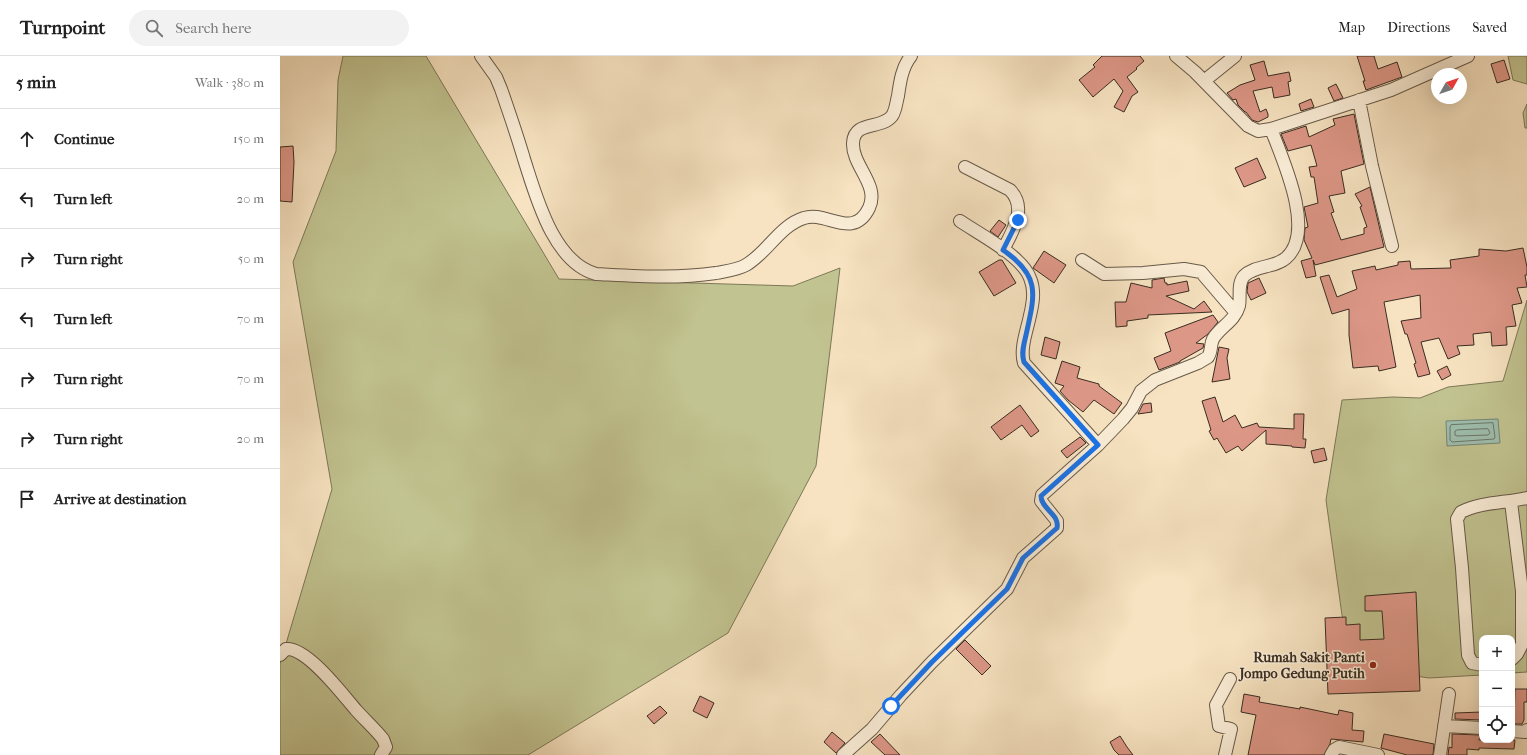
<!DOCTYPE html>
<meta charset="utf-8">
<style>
:root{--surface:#fff;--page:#f2f2f2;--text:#222;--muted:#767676;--line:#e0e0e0}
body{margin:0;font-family:"IM FELL French Canon",serif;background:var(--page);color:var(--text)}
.controls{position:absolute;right:12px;bottom:12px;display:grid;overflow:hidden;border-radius:8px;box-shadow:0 4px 16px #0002}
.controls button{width:36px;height:36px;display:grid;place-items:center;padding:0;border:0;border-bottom:1px solid var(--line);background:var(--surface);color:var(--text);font:20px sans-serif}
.compass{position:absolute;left:1151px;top:12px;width:36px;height:36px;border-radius:50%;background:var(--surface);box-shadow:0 4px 16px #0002;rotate:50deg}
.stop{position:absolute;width:12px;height:12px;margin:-9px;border:3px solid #1a73e8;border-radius:50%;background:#fff}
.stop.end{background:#1a73e8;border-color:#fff;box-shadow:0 1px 4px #0008}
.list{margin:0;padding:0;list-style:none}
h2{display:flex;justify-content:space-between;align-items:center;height:52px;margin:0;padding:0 16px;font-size:17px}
h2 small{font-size:13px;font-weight:400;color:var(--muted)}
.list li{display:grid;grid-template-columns:26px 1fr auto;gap:12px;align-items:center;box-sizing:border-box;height:60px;padding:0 16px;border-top:1px solid var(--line)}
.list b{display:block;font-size:15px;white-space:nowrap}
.list em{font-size:13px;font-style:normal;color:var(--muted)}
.icon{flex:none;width:22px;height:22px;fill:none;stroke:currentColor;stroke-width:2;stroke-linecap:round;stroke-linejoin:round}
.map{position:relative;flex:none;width:1247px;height:699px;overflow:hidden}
header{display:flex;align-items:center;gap:24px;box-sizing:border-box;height:56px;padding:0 20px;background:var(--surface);border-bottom:1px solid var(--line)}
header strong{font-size:19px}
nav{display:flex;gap:22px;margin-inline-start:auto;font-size:14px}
.search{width:280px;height:36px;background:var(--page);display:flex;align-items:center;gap:10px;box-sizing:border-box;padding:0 14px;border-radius:22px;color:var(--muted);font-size:15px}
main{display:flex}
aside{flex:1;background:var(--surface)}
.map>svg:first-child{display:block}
.green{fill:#c1c390;stroke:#7d7858}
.water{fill:#9ebeae;stroke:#768476}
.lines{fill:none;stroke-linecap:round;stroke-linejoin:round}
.shore{stroke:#6c7668;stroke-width:1}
.building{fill:#dd9787;stroke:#392d21}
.minor-casing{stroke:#685a49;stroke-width:14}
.minor{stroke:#faedd7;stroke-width:12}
.route{stroke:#1a73e8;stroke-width:5}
.poi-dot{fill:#8f2418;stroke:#faedd7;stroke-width:1.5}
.labels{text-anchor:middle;stroke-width:3;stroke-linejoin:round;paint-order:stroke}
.poi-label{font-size:14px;font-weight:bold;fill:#392d21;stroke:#faedd7;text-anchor:end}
</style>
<header>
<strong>Turnpoint</strong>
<div class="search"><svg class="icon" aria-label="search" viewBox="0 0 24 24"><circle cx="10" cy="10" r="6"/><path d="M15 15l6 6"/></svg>Search here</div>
<nav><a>Map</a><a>Directions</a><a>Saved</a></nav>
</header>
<main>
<aside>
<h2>5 min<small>Walk · 380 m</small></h2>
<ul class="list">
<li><svg class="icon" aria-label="ahead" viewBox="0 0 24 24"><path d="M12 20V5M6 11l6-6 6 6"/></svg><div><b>Continue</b></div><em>150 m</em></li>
<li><svg class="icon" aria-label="left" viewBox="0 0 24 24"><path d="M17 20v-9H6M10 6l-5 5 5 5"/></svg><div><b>Turn left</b></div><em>20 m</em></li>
<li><svg class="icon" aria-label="right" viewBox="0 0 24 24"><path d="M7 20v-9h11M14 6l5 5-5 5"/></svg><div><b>Turn right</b></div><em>50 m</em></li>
<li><svg class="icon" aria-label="left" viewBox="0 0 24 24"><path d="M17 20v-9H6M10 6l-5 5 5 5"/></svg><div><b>Turn left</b></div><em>70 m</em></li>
<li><svg class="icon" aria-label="right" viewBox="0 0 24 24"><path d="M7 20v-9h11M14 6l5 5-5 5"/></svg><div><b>Turn right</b></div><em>70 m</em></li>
<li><svg class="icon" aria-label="right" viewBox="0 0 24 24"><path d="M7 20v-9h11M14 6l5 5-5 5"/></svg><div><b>Turn right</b></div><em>20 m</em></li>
<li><svg class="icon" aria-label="arrive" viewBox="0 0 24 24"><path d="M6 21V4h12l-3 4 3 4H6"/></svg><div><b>Arrive at destination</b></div></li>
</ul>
</aside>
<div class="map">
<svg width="1247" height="699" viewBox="0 0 1247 699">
<rect width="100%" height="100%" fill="#f7e3c1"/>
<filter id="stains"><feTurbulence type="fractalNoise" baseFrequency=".005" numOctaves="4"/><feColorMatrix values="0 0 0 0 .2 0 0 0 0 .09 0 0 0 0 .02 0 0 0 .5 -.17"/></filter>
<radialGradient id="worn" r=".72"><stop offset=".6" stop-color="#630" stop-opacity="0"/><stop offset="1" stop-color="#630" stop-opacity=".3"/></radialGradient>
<path class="green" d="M63,0H146L279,223L513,230L560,212L536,410L448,577L248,699H0V608L52,433L13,206L56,95L58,24Z
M1228,0H1247V28L1233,24Z
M1247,48V72H1245L1243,57Z
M1247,244V616L1232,617V582H1202V619L1149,622L1082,612L1062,559L1046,444L1062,344L1113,341L1140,342L1168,331L1223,325Z"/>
<path class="water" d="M1218,363L1220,387L1167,390L1166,365Z"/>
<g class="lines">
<path class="shore" d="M1213,367L1215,381L1214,383L1172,386L1170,384V371L1171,369Z
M1208,373L1210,377L1208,379L1177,380L1175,379V375L1177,374Z"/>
</g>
<path class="building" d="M822,0H860L864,5L856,12L857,13L847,21L858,36L852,40L844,56L834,51L843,35L834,23L813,41L799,24L815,11L813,9Z
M1077,0H1094L1098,13L1117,6L1122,21L1086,34L1083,25H1085Z
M1224,4L1230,23L1217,27L1211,8Z
M984,5L988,20L1009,16L1011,25L1008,26L1010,39L994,42L992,31L973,35L980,56L986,53L988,58V61L978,66L972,64L966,56H965L958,49L956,43L953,44L947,37L960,29L975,24L970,9Z
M1056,28L1063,42L1054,45L1048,32Z
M1031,43L1034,51L1021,55L1019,48Z
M1074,58L1084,108L1061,115L1065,137L1049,140L1054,156L1051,157L1061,184L1084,178V172L1087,171L1080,151L1082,150L1075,138L1090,131L1104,191L1035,209L1033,204L1036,220L1026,222L1021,205L1032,202L1024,184L1025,172L1028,171L1024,151L1038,147L1034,121H1031L1029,111L1037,110L1031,89L1008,95L1001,78L1026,70L1029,81L1055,69L1053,63Z
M13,90L14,106L12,146L0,145V91Z
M977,102L986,122L964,131L955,112Z
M719,164L726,169L718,181L710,175Z
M1243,192L1247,211V219H1245L1247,231L1237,232L1242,247L1232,249L1236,270L1226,271L1227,289L1212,290L1211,276L1193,278L1194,289L1177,290L1180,298L1168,303L1159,282L1141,286L1150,318L1138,321L1134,308L1136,307L1127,278H1125L1121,265L1141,262L1140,239L1104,246L1116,311L1099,315L1098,310L1073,312L1069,279V253L1052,258L1040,221L1049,219L1057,241L1077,233L1072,215L1095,210L1096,214L1118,209V206L1130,205L1131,213L1171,212L1170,204L1199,200V193L1226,195Z
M764,195L786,209L774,227L753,212Z
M719,204H722L736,227L714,240L699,216Z
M884,222L885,227H887V229L907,225L909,235L886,240L914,253L924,245L932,256L868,259V262L847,265V270L836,271L835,246H846L851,227L872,232V224Z
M979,222L986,237L971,244L967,236L968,227Z
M933,259L938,266L928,278L916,287L924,288L923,292L900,305V306L879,314L874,302L891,295L885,277Z
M765,281L780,286L776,303L761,299Z
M939,291L949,293L947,302L950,323L932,326Z
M782,305L800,311L797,322L819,328V330L842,347L834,358L814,344L803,356L788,344L780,335L784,330L775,327Z
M1167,310L1171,319L1162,324L1157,315Z
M935,341L943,366L955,359L962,372L977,367L979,371L1014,373V358H1024L1023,383H1026L1025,392L1012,391V390L986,388V374L962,395L958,390L946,397L937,382L934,384L929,375L931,374L922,345Z
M871,347L872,356L858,358L863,348Z
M740,349L759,375L751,381L742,369L721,384L711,371Z
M800,381L806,387L787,402L781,395Z
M1044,392L1047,404L1034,407L1031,395Z
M1136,536L1140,635L1048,638L1045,562L1066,561V569L1080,568V584L1104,583L1102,555H1085V540Z
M685,584L711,610L702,619L676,593Z
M1235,633H1247V646H1244V664L1242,668H1234Z
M964,638L980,641L979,646L1020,653V651L1058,659L1059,654L1073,657L1072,674L1084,675L1083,686L1051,683L1050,688L1044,699H968L976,659L961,656Z
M420,640L434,647L427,662L413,655Z
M380,650L387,657L374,668L367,660Z
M1202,656V664L1175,663V657Z
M552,676L565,687L556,697L544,686Z
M600,678L620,699H605L591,686Z
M1104,678L1154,688L1153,699H1127L1101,692Z
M1172,678L1200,679L1199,684H1235L1234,693L1199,692V694L1187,693V699H1168L1169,691L1172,692Z
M840,680L847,691L853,699H839L834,694L830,686Z"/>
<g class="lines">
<defs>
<path id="minor" d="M201,0L216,21L221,33C229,56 237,79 244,103C256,140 273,206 316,218C356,220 396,223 436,217C446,215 457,214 466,209C488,196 499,170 524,162C546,154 573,185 589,152C600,129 572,110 573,87C574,64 601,74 612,60C616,54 616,47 618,40C620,26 622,11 631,0
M896,0L915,16L968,70L978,75L991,73L1111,34L1188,0
M924,25L955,0
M1079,44L1092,110L1112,190
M685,111L730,134C748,152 732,176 723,194
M680,165C699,178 742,200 750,222C756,236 752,251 749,264C746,277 740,294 744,307L818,389
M802,204L824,218L863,217L904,213L921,216L956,257
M1231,446L1242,535V588L1237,598L1232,603
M0,599L6,593C27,591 63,639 76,654C85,664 95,673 103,683L106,691L101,699
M1202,609L1192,607L1188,599L1182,512L1177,463L1181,456C1201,446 1225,447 1247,442
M1164,670L1202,672
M1232,675L1245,676L1247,674
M563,699L592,673L621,639L652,606L727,533L743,502L777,472V465L761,445L762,439L818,389L843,363L852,352L861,335L875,324L918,307L928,301C932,295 930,289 933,283C940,271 955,265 959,250C961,240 957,228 964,220C975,209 995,212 1006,202C1036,176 1003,104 991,73
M945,699L951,673L939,670L936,649L950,623
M1051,699L1054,694L1059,691L1098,699
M1160,699L1169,638"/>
</defs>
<use href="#minor" class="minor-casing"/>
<use href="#minor" class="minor"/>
</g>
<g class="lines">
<path class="route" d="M611,650L652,606L727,533L743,502L777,472C780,458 761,453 761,440L818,389L744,306C741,297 744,288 746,279C755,238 761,220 723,194L738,164"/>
</g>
<circle class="poi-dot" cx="1093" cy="609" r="4"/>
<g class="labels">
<g class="poi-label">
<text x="1085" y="606">Rumah Sakit Panti<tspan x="1085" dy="16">Jompo Gedung Putih</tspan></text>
</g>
</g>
<rect width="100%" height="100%" filter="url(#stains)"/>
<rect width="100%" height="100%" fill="url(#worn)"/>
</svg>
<div class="controls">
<button>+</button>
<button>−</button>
<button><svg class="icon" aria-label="locate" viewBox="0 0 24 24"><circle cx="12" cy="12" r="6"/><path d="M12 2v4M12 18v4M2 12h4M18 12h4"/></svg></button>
</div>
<svg class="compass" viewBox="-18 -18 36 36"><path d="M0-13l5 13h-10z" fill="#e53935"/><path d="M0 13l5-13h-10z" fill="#767676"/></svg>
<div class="stop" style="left:611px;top:650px"></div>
<div class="stop end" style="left:738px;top:164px"></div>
</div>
</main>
